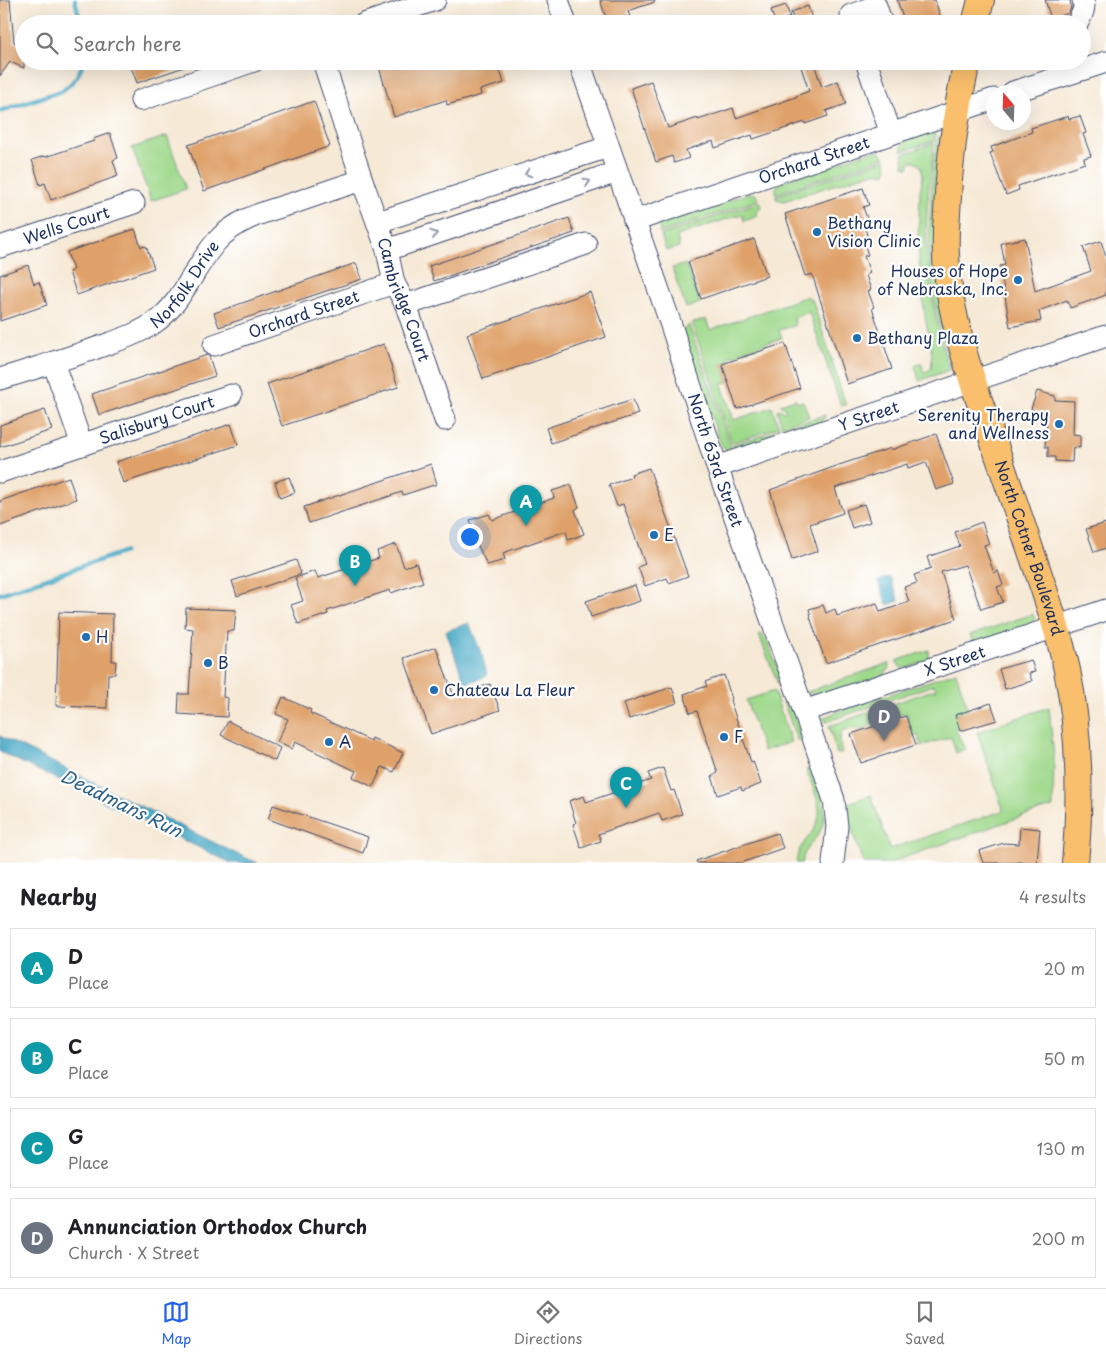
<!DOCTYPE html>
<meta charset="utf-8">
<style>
:root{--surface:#fff;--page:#f2f2f2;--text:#202124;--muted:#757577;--line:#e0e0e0;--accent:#2563eb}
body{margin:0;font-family:"Playpen Sans",sans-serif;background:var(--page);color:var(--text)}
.compass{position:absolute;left:986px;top:85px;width:45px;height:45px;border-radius:50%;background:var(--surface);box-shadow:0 5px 20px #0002;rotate:341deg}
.you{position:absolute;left:469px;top:536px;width:18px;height:18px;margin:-12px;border:4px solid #fff;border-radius:50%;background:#1a73e8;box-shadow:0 0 0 8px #1a73e833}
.badge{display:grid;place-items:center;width:32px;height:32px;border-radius:50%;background:var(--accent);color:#fff;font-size:16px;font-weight:700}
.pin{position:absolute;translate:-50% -41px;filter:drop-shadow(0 1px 2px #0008)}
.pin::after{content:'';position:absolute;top:26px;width:18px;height:15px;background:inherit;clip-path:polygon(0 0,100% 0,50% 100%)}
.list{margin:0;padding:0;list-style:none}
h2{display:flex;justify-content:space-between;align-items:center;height:65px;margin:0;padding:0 20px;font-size:21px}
h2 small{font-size:16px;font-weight:400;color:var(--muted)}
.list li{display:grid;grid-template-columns:32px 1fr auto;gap:15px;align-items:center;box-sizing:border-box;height:80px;margin:0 10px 10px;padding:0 10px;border:1px solid var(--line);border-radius:0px}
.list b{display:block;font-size:19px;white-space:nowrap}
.list p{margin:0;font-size:16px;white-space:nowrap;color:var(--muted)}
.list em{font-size:16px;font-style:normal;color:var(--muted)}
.icon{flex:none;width:28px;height:28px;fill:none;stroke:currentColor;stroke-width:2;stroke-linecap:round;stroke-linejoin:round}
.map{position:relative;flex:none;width:1106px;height:863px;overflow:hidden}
.search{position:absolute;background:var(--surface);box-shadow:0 5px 20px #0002;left:15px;right:15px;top:15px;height:55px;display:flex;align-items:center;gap:12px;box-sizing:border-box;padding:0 18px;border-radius:28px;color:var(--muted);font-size:19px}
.sheet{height:425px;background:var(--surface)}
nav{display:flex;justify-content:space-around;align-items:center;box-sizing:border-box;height:70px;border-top:1px solid var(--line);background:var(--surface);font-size:14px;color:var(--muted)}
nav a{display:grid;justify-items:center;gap:2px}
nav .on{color:var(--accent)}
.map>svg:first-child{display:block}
.green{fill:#9fd98b;stroke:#5d8474}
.water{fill:#44a8c4;stroke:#306c91}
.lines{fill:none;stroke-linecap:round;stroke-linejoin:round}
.stream{stroke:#44a8c4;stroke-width:4.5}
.building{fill:#dfa169}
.minor-casing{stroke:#3c4b70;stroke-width:23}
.major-casing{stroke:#3c4b70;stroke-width:28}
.minor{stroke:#fff;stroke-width:21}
.major{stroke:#f9bf6c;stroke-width:26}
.oneway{stroke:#8d97ae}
.poi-dot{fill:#1f6fb2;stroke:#fff;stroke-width:2}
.labels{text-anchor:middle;stroke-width:4.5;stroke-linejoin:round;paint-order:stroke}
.street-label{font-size:16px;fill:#1b2f5e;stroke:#fff}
.poi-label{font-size:16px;fill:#1b2f5e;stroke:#fff;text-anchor:start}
.water-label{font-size:18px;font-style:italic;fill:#2b5f87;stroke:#fff}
</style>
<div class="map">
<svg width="1106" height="863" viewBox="0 0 1106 863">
<rect width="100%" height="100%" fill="#fff"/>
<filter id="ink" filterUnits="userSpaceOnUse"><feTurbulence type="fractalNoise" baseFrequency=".02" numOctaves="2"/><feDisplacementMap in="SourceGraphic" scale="10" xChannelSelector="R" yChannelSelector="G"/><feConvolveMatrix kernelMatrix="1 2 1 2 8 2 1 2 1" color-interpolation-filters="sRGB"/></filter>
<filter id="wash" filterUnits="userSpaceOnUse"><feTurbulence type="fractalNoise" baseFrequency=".0096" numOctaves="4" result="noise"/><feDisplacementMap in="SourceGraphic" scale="20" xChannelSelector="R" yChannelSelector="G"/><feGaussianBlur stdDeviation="1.12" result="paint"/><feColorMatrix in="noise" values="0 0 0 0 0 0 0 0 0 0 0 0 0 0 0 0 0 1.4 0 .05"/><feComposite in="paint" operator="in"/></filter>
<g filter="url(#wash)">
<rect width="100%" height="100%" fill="#f6e9d5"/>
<path class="green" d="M930,132L935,133V141L902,151V146L905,140Z
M167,136L186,189L151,201L132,148Z
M939,136L941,140L954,365L953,369L951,367C942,335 933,302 930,269C928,241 930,213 932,185C933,172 934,148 939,136Z
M934,143C932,166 928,188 927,211C924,266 934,318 949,370L919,381L915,366L916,364H922L923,370L925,372L931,369L932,360L931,345L925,317L920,277L918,239L920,191L923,175L921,166L915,161H911L909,164V168L904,166L903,154Z
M875,150L882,153L885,157L776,194V188L780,182Z
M886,159L887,172L885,174L874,172L784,201L776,199V196Z
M749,193L755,194L759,200L660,233L659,225L661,223Z
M760,202L761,209L756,211L758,216L744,221L742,214L677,236L679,245V247L666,251L661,235Z
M686,264L700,303L686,308L672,268Z
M808,296L810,300L812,299L846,405L841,406L809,312L794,318L795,322L794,326L779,330L782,338L740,352L736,356H731L729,358V361L722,364L728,382L722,385L734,420L772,407L779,427L732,443L692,323L706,319L710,330Z
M689,325L731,446L730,451L725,449L721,445L683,331L686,327Z
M796,399L797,403L803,401L809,417L782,426L777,410L779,409L784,412L786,410L780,404Z
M825,415L823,420L819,423L736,451L733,445Z
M1033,614C1035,619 1035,621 1031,624L974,644L970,635Z
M761,634L766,638L784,685L779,687L759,635Z
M929,650V660L902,669L896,661Z
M889,663V670L885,672V675L818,697L814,696L807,692Z
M956,672L968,709L955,715L959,727L955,728L965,749L956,753L951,737L921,746L918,735L913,737L907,720L908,716L906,713L861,729L843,730C839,736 840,746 842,753L837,754L829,726L936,689L934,685L826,722L823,718L834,713Z
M785,688L802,739L797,740L779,690Z
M774,691L791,742L763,751L746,700Z
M1049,707L1054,758L1053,807L1023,816L892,862V863H863L844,806L845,804L871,795L890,849L1002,811L1003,809L977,732Z
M812,768C819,787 830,809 821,829C815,842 804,847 802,863H796C798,846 806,842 814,829C826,811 813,788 806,770Z"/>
<path class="water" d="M890,577L899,601L887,605L878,581Z
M469,623L482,655L487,676L465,684L446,631Z
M0,736L235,853L258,863H231L0,752Z"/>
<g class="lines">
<path class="stream" d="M75,0L81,24
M0,111L61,91C73,84 80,75 83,61
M0,594L124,552"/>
</g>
<g id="blocks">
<path class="building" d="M0,0H10L14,42L24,46V68L10,62L0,76Z
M600,0H654L655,2L628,11L632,24H608Z
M897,0H935L940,16L917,24H905Z
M1045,0H1070L1071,7L1069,13L1051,19Z
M786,5L790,17L775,23L771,10Z
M808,6L812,19L799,24H795L791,12Z
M148,61H193V64L137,83L131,67Z
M397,61H497L504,83L480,90L481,95L447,105L446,100L394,117L379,67Z
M799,61H813L822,87L838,81L846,104L826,111L828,116L805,124V122L753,139L752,135L715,148L713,141L686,150L689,158L674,163L672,156L656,162L631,88L651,81L668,128L698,118V120L733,108L736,118L796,97V96L809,91Z
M314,101L330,146L204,191L188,145Z
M1068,116L1069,119L1080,116L1086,133L1083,134L1091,156L1084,158L1085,163L1018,186L1019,190L1006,195L990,153L993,152L991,147L1032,132L1031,128Z
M110,133L118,158L113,160L118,176L51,200L45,183L40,185L32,160L44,156L45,157L94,141L93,139Z
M863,188L869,205L863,207L869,224L864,225L869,242L864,243L868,255L864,256L870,273L866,275L871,290L868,291L874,307L872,308L892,369L847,384L812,274L805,276L785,214Z
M569,218L574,233L434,281L429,266Z
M135,229L141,247L146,246L154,268L77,295L69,272L73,270L67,252Z
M1025,238L1035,291L1091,271L1083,247L1101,241L1106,257V295L1070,308L1067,300L1039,311L1041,321L1010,327L1000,266L1005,265L1001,243Z
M754,239L767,276L701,299L688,262Z
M356,263L362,279L219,327L214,313Z
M28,265L34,284L39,282L47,305L0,321V275Z
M590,292L606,337L483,379L467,334Z
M785,343L800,388L737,409L722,364Z
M384,344L398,387L282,426L267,384Z
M207,355L209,356L215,376L99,415L92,394Z
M1037,391L1055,396V400L1074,401L1073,434L1080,435V448L1073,447L1072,462L1055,461V457H1048V447H1045L1047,414L1031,409Z
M633,399L638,414L551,443L546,428Z
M45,410L52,430L0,447V425Z
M231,424L238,445L123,483L116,462Z
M936,434L954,484L936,490L926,462L908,468L907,464L835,488L843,513L810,524L818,551L792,560L770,490L839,465L891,448V450Z
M431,464L437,484L403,495L402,492L309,523L304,507Z
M649,468L688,576L669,583L667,578L645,586L638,567L645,564L623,504L617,506L609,485L632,477L631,474Z
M69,477L76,499L0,526V501Z
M289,477L295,492L280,498L275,482Z
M571,485L579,507L575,510L584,534L568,540L566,531L503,553L505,560L487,565L477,544L470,520L489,514L492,520L554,498L552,491Z
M864,504L870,522L852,528L846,510Z
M982,522L989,544L984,545L994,573L998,571L1003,585L997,587L1003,602L981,609L965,565L941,572L956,619L826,663L810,617H811L809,609L823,605L826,613L835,609L837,616L877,603L880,612L909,602L904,587L917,583L914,575L931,569L927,557L960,546L955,532Z
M1106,523V548L1094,552L1086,529Z
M396,544L404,567L416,563L423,582L391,593L390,590L327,611L328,614L298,624L291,605L303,601L295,578L315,571L318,578L379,558L377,551Z
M296,560L301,574L237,596L232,581Z
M635,585L640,601L591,617L586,601Z
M186,608L236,610L234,631H227L223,697L228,698L227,717L178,714L179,694H189L193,629L185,628Z
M59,612L113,614L112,661H116L115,674H108L107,708L56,706Z
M436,647L454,696L490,684L500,710L431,734L404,658Z
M1031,660L1035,672L1029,673L1032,681L1005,689L999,669Z
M724,675L732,699L730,700L751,762L753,761L761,784L742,791L741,787L718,795L712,776L718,773L697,711L690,713L684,694L707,686L705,682Z
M672,687L677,703L629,719L624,703Z
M283,697L311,710L310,713L371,741L372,738L403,753L394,772L382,767L373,787L353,777L356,771L295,742L292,749L277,742L288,719L276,714Z
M991,703L997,720L960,731L955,715Z
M906,716L916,745L861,763L851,734Z
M228,721L280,748L275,761L221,735Z
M663,768L671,791L674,790L682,814L662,821L659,813L598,834L601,841L581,848L573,824L576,823L569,801L584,796L586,802L651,780L648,773Z
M273,805L368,837L363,853L268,819Z
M1020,827L1040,829L1037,863L1017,862L1014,863H983L979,851L1004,843L1019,844Z
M777,833L783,848L741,863H697L696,861Z"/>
</g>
</g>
<g filter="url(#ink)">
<use href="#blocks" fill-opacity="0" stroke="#3c4b70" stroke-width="1"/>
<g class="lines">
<defs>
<g id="minor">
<path d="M558,0L566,24"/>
<path d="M851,15L876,6L882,24"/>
<path d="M364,24L435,0"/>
<path d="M1077,24C1081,16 1086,9 1083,0"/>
<path id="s1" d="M323,61L362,180L387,250L394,283L406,305L445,420"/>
<path id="s2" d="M579,61L670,322L717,467L804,711L834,800L837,826L833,863"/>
<path d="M866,61L891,134"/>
<path d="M1013,92L1106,62"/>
<path d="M141,100L254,61"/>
<path id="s3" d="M634,221L994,99"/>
<path d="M378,222L608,147"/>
<path id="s4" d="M0,247L134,203"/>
<path d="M387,250L617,172"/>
<path d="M406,305L586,244"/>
<path id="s5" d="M214,345L394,283"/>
<path d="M53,362L82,445"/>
<path id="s6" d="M0,379C30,370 61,360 91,350C112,342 135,336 154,323C182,304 194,267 216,242C237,218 268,211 297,202C319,194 340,187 362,180"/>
<path id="s7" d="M717,467L1106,336"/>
<path id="s8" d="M0,472L231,395"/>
<path id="s9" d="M804,711L1106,610"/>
</g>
<g id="major">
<path d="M975,24L981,0"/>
<path id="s10" d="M967,61C956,111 949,162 947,213C945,237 945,262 949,287C957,343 978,396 996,449C1009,487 1022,525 1035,563C1047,598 1059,633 1067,670C1080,733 1081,798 1075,863"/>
</g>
</defs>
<use href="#minor" class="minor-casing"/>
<use href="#major" class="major-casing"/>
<use href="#minor" class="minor"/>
<use href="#major" class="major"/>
</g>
<defs><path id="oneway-chevron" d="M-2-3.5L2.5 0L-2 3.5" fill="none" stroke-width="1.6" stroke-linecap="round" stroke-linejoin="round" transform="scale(1.25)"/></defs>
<g class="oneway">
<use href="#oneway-chevron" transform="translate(528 173) rotate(162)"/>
<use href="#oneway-chevron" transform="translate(587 182) rotate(-19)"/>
<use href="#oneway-chevron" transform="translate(434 234) rotate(-19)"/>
</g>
</g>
<g class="poi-dot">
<circle cx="817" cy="232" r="5"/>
<circle cx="1018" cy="280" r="5"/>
<circle cx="857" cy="338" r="5"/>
<circle cx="1059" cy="424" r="5"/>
<circle cx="654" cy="535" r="5"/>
<circle cx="86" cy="637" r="5"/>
<circle cx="208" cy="663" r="5"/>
<circle cx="434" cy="690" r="5"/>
<circle cx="724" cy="737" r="5"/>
<circle cx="329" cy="742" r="5"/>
</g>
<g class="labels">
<g class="street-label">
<text dy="6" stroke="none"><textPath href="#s3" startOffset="190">Orchard Street</textPath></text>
<text dy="6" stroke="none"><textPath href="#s4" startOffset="70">Wells Court</textPath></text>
<text dy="6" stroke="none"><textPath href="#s6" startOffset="214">Norfolk Drive</textPath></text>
<text dy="6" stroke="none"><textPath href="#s1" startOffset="252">Cambridge Court</textPath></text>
<text dy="6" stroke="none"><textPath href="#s5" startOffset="95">Orchard Street</textPath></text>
<text dy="6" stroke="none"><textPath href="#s7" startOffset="160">Y Street</textPath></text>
<text dy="6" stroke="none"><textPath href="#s8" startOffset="165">Salisbury Court</textPath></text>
<text dy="6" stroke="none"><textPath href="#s2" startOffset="422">North 63rd Street</textPath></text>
<text dy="6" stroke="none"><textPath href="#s10" startOffset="501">North Cotner Boulevard</textPath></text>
<text dy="6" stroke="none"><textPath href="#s9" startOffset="159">X Street</textPath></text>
</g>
<g class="poi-label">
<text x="827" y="229">Bethany<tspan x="827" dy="18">Vision Clinic</tspan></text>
<text x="1008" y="277" text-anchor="end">Houses of Hope<tspan x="1008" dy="18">of Nebraska, Inc.</tspan></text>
<text x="867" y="344">Bethany Plaza</text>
<text x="1049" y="421" text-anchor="end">Serenity Therapy<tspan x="1049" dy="18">and Wellness</tspan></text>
<text x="664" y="541">E</text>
<text x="96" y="643">H</text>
<text x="218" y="669">B</text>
<text x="444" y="696">Chateau La Fleur</text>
<text x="734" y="743">F</text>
<text x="339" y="748">A</text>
</g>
<g class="water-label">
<text transform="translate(121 804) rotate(26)" y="6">Deadmans Run</text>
</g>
</g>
</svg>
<svg class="compass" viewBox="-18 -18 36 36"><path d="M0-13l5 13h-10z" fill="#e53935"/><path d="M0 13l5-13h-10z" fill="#757577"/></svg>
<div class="you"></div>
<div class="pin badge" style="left:526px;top:526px;background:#0f9aa8">A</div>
<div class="pin badge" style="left:355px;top:586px;background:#0f9aa8">B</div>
<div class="pin badge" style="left:626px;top:808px;background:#0f9aa8">C</div>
<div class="pin badge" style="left:884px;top:741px;background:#6b7280">D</div>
<div class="search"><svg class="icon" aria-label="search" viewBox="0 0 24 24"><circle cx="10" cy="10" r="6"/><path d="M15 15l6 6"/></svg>Search here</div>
</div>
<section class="sheet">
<h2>Nearby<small>4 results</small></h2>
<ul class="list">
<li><span class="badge" style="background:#0f9aa8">A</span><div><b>D</b><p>Place</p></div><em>20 m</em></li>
<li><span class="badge" style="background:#0f9aa8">B</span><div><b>C</b><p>Place</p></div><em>50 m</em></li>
<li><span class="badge" style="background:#0f9aa8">C</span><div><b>G</b><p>Place</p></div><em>130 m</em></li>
<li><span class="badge" style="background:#6b7280">D</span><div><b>Annunciation Orthodox Church</b><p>Church · X Street</p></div><em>200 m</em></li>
</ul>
</section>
<nav>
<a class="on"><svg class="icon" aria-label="map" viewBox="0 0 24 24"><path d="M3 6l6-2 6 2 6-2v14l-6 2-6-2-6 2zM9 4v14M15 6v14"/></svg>Map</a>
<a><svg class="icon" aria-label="directions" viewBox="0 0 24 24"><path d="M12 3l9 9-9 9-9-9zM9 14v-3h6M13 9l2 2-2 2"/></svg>Directions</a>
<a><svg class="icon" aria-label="saved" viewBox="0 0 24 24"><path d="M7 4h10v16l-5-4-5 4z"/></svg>Saved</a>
</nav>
